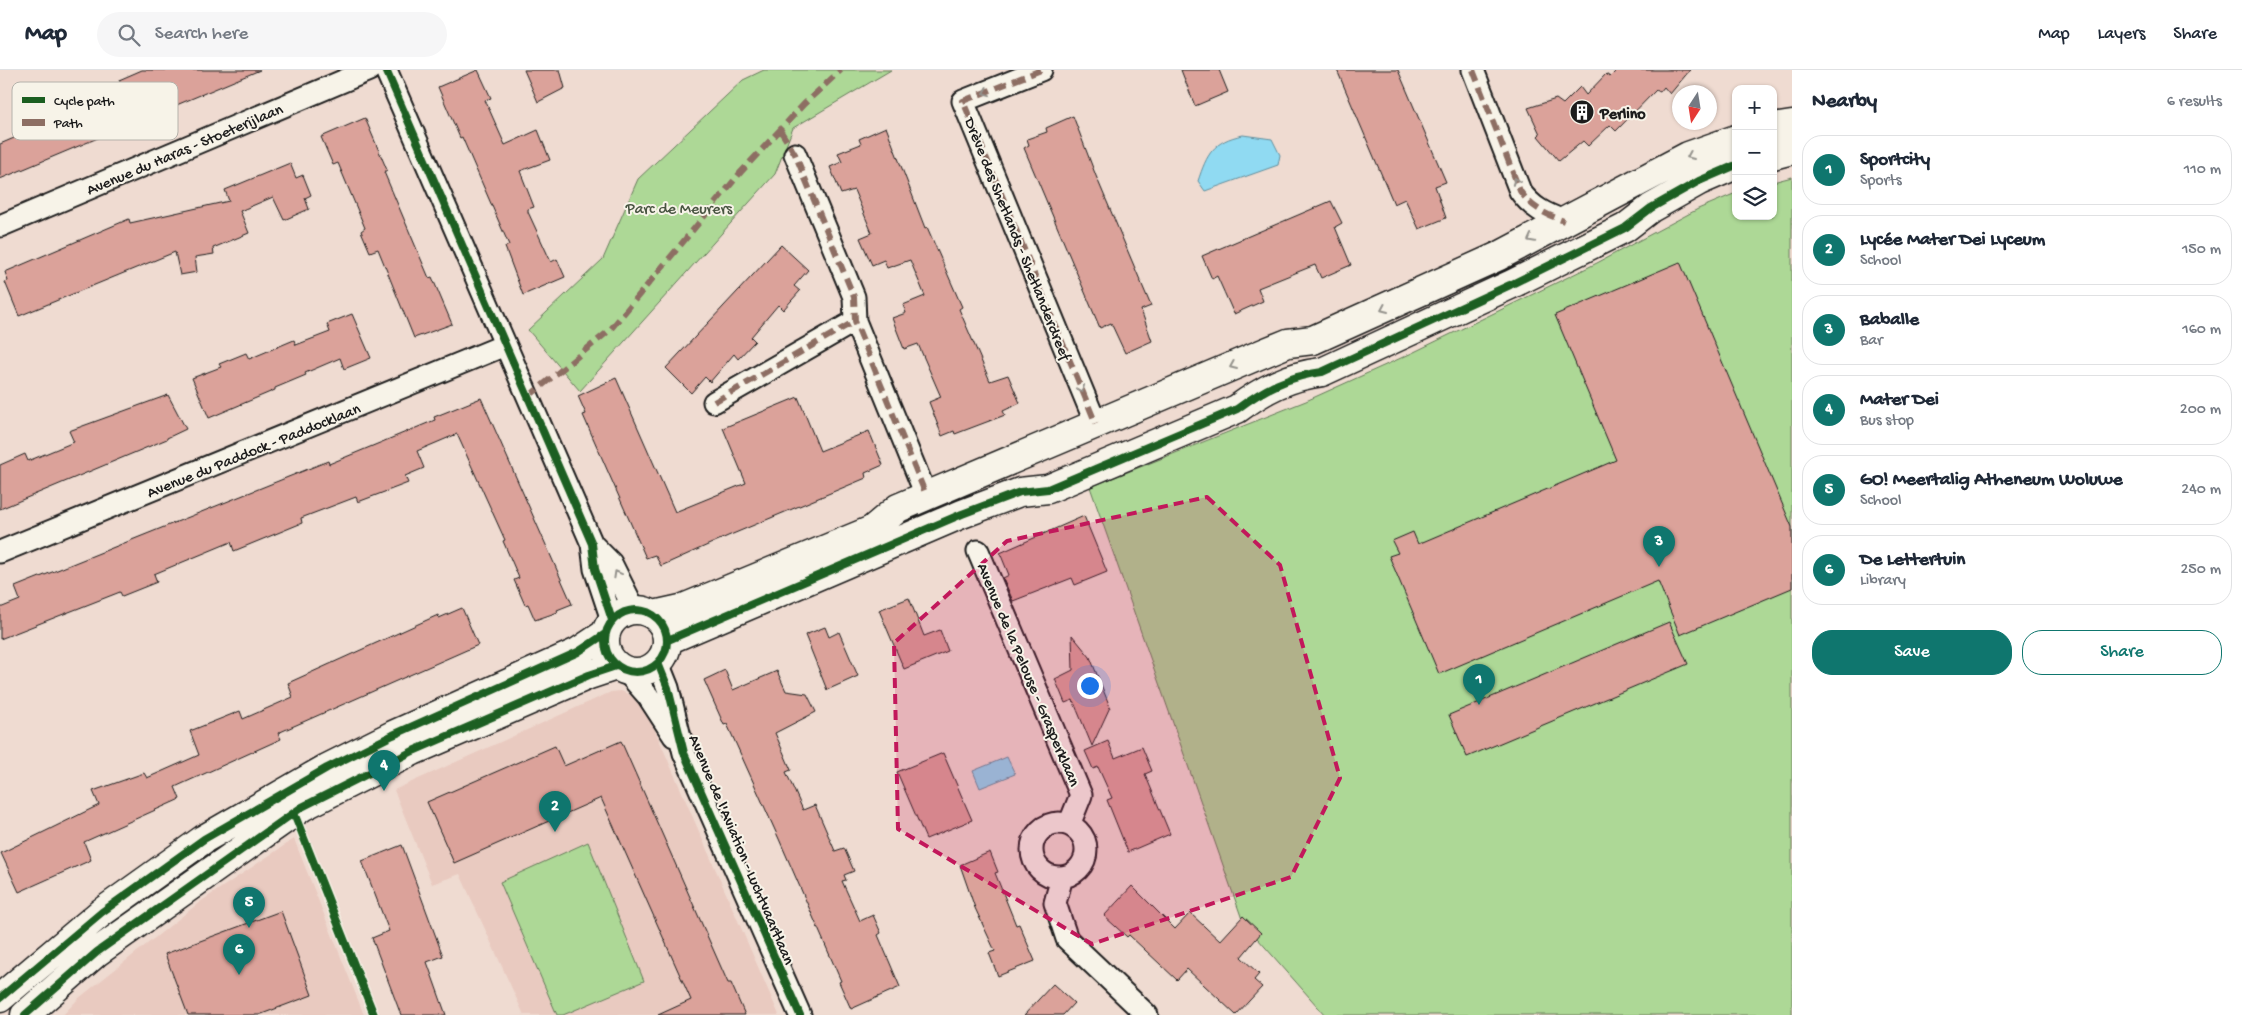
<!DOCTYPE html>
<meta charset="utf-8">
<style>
:root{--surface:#fff;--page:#f6f6f7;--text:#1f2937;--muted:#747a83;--line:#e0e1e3;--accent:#0f766e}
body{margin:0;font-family:"Gochi Hand",sans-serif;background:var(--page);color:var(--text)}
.controls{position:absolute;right:15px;top:15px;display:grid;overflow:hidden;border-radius:10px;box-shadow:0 1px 4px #0004}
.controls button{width:45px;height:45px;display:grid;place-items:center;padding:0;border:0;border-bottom:1px solid var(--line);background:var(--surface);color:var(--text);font:25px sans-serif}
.compass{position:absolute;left:1672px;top:15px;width:45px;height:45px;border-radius:50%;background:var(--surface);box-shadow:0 1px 4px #0004;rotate:192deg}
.you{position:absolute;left:1089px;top:615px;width:18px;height:18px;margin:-12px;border:4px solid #fff;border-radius:50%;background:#1a73e8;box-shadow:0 0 0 8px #1a73e833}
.badge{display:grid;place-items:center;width:32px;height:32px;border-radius:50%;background:var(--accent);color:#fff;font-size:16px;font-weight:700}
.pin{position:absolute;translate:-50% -41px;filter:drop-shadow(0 1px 2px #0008)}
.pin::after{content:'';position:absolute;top:26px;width:18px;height:15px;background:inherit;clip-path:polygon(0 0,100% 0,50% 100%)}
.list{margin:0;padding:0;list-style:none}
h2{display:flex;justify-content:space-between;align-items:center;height:65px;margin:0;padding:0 20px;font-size:21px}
h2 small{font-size:16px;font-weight:400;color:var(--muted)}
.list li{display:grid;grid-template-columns:32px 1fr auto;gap:15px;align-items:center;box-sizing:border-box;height:70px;margin:0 10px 10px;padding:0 10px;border:1px solid var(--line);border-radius:20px}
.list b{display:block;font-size:19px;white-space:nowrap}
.list p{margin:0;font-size:16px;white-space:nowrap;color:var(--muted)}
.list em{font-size:16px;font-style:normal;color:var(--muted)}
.actions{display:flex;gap:10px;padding:15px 20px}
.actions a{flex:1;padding:11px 0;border:1px solid var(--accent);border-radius:20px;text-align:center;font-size:18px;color:var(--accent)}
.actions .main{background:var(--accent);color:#fff}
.icon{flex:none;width:28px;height:28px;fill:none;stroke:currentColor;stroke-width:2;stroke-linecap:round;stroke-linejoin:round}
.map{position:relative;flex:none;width:1792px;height:945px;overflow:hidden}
header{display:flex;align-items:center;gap:30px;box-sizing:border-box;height:70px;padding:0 25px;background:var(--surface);border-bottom:1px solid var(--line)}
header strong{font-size:24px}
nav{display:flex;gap:28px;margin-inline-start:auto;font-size:18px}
.search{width:350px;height:45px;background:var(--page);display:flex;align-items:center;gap:12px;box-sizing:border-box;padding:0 18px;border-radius:28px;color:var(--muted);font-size:19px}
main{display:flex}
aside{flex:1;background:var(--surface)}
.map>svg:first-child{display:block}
.built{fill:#e9cac0}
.green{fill:#add896;stroke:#647a59}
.water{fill:#90daf2;stroke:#628e9c}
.building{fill:#dba29a;stroke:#1c1c1c}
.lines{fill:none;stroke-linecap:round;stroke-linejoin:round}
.minor-casing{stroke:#1c1c1c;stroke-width:25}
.tertiary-casing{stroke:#1c1c1c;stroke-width:31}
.minor{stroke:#f7f3e8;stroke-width:21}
.tertiary{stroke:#f7f3e8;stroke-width:28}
.quiet{stroke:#8d6e63;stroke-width:6;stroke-dasharray:12 6;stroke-linecap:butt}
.cycleway-casing{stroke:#f7f3e8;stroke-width:11}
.cycleway{stroke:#1b5e20;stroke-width:8}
.oneway{stroke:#94928c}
.marked{fill:#c2185b;fill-opacity:0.2;stroke:#c2185b;stroke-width:4;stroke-dasharray:10 6;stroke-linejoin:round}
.labels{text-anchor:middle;stroke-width:4;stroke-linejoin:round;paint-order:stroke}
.poi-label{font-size:16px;font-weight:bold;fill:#1c1c1c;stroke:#f7f3e8;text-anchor:start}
.street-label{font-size:16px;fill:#1c1c1c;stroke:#f7f3e8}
.park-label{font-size:16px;fill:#485441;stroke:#f7f3e8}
.key{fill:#f7f3e8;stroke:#b5b2ab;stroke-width:1}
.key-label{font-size:14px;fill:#1c1c1c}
</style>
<header>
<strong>Map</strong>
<div class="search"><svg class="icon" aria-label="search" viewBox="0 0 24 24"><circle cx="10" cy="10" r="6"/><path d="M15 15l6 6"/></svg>Search here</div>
<nav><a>Map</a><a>Layers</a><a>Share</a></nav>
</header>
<main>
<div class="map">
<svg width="1792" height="945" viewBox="0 0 1792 945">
<rect width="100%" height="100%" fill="#efdbd1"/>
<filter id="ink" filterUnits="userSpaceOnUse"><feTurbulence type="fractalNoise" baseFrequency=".02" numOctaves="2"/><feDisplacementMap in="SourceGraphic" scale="10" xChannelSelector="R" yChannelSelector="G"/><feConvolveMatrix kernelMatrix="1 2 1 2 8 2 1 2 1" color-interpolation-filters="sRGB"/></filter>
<g filter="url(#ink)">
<path class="built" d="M621,621L630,625L647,642L779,945H524L460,804L432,814L394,720L611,622Z
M294,769L364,945H63L79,928L200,832Z"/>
<path class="green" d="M764,0H891L793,58L775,104L580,321L528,260L603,189L638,109L743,10Z
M1792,107V945H1325L1243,852L1090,417L1306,331L1412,283L1597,193L1698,139L1736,123V146H1773V112Z
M588,772L644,911L563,945H557L500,812Z"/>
<path class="water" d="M1243,65L1272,69L1280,85L1278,95L1205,121L1198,111C1207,84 1213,71 1243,65Z
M1007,687L1015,704L980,718L973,701Z"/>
<path class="building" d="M142,0H260L0,109V74L40,57L38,52L122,16L119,10Z
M478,0L491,28L485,30L505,75L538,60L550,90L520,101L534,137L528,139V142L551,192L557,189L565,207L523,225L505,177L509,175L462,67L460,68L438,17Z
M524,0H560L565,18L538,32Z
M1181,0H1219L1228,22L1195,36Z
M1337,0H1398L1446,112L1435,116L1446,148L1419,159L1405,129L1394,134Z
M1617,0H1690L1670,24L1664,17L1660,22L1656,20L1616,61L1610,55L1588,76L1583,71L1559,91L1538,66L1540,64L1528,38L1556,29L1563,34L1580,17L1586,25L1606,4L1610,7Z
M1073,46L1096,106L1151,236L1141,240L1152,271L1125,283L1111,253L1100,258L1024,78L1029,75L1027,69L1047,62L1046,58Z
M365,48L387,100L384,102L429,208L432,207L452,254L414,268L378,179L370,182L361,161L365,158L348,117L338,93L333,95L321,67Z
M886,57L925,158L927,157L962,237L959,239L990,311L1008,305L1020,333L1003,341L1005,345L955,364L954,361L942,366L929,332L941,327L918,274L904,279L892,248L906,243L903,235L925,226L910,190L887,198L884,190L872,195L860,168L872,163L854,120L841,124L830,97L842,92L838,83L861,74L859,69Z
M290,93L296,108L303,105L311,125L305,128L309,139L284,150L273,127L240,141L249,163L213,178L214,184L195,187L197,202L180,205L175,182L19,246L5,212L8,211L5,202L129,149L130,153L229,131L225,120Z
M1331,131L1342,153L1335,157L1351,195L1321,208L1315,195L1258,218L1263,231L1234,244L1217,206L1212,209L1202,186Z
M781,175L808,200L794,216L800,221L783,240L778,235L751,267L755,271L738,289L734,284L710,312L705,307L691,323L666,298Z
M1680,192L1792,457V518L1680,565L1658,511L1439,604L1389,486L1398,483L1392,471L1413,462L1418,474L1616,390L1555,245Z
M352,244L371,288L344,299L340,288L305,303L306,305L275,318V320L209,348L192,308L221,297L219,294L246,283L249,289L294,270L296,275L330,262L327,254Z
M616,308L675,442L746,413L723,358L798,327L820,381L869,361L883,395L865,403L866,408L728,466L661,496L655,485L646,488L583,345L586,344L578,326Z
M168,325L186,359L167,368V369L0,439V395L25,384L28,391L74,372L69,361Z
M481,328L572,534L557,540L558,542L535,550L528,534L525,535L514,510L519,508L503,471L505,470L457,364L417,381L424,398L405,406L408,413L358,432L356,427L301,448L302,453L234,481L231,472L154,504L157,512L122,526L120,522L0,569V538L20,530L15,517L328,391L329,394L435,350L434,347Z
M1084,446L1107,502L1075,515L1072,508L1013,531L1003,508L1009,505L1000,483Z
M909,528L924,566L940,560L948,581L904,599L879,540Z
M462,538L478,575L278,663L281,669L175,717L180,729L84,772L91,790L19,822L1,783L99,735L93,721L144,703L147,708L199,685L190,661L240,641L243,649L293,627L288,613L438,545L439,548Z
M1669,552L1688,594L1467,687L1449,645Z
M825,557L829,567L839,562L858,606L827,620L805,565Z
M1072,565L1090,587L1110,637L1092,676L1073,630L1065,633L1055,609L1073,600Z
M725,600L733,620L777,601L786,621L807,624L816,642L775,663L791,700L786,702L803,740L815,735L835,781L844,778L854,801L844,805L846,810L842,811L860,851L873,845L881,863L878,865L900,917L851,939L839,912L841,911L779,769L727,654L724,655L704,610Z
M621,671L728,913H731L745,945H658L691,930L601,728L454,793L427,732L555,676L564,696Z
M1108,671L1115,688L1142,677L1152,701L1145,704L1170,764L1128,782L1107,730L1112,728L1098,697L1093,699L1085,681Z
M943,683L972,750L926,769L897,702Z
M402,775L443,886L427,892L446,945H401L372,868L389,861L362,791Z
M990,782L998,802L995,803L1016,855L1019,854L1035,891L998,906L989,883L995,881L975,838L960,795Z
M1132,816L1175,859L1190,843L1220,871L1243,846L1261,863L1241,887L1259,904L1254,910L1262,917L1236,945L1187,899L1177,910L1129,865L1127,867L1104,846Z
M281,841L312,925L259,945H188L165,884Z
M1053,914L1074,933L1063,945H1024Z"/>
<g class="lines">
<defs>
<path id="minor" d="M386,0L592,474L595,499L612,550
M1041,0L963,31L1096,354
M1473,0L1520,121C1532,138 1545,144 1564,151
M795,84L854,227L855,251L926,425
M0,156L369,0
M714,332L855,251
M592,474L611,493L634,539
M978,481L1081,725L1069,755
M0,482L505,275
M658,593L668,618L684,683L800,945
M626,601L648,626L674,666
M1032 780a27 27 0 1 1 54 0a27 27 0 1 1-54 0Z
M1062,807L1055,833L1067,869L1147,945"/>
<path id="tertiary" d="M1773,58L1792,55
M1773,85L1792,80
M605 571a31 31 0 1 1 62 0a31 31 0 1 1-62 0Z
M654,545L681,539L872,460L898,438L1266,282L1288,273L1313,270L1499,186L1688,86L1736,69
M668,570L962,444L1020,422L1048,419L1237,339C1264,319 1289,306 1322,302L1510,215L1625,158L1651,138L1699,111L1736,95
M0,928L102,842L204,769L327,698L393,665L578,582L605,564
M25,945L97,882L302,737L413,681L589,605L616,596"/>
</defs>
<use href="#minor" class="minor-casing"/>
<use href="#tertiary" class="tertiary-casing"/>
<use href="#minor" class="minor"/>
<use href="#tertiary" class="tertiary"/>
<path class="quiet" d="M1041,0L963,31L1096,354
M1473,0L1520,121C1532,138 1545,144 1564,151
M780,60L795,84L854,227L855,251L926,425
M528,327L610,260L741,102L804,34L841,0
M714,332L855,251"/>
<defs>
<path id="cycleway" d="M386,0L592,474L595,499L612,550
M605 571a31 31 0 1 1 62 0a31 31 0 1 1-62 0Z
M668,570L962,444L1020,422L1048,419L1237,339C1264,319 1289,306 1322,302L1510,215L1625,158L1651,138L1699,111L1736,95
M658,593L668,618L684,683L800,945
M294,743L374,945
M0,928L102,842L204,769L327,698L393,665L578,582L605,564
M25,945L97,882L302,737L413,681L589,605L616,596"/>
</defs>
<use href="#cycleway" class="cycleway-casing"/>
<use href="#cycleway" class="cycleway"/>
</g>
<defs><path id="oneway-chevron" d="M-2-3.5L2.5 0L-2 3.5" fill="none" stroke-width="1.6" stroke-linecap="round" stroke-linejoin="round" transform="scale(1.25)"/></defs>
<g class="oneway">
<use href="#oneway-chevron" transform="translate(986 22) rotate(158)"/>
<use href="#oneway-chevron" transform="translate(1690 86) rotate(157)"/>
<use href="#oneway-chevron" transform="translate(1516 111) rotate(-111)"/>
<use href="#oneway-chevron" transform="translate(1531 169) rotate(152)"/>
<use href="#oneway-chevron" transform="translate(1384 239) rotate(156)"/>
<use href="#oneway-chevron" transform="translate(1233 296) rotate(157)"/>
<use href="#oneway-chevron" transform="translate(1081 319) rotate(68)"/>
<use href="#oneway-chevron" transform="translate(617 504) rotate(-119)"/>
</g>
</g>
<path class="marked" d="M1207,427L1280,495L1340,708L1291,807L1092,874L898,759L894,573L1007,471Z"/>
<defs>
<symbol id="building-disc" viewBox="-11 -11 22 22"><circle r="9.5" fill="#1c1c1c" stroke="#f7f3e8"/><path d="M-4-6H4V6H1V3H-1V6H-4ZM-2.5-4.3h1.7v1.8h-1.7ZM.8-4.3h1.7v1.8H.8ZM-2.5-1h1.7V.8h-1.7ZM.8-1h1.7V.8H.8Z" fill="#fff"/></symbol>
</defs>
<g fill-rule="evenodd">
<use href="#building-disc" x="1568" y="28" width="28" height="28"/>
</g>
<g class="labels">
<g class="poi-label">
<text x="1600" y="48">Perlino</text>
</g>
<g class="street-label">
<text transform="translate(184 78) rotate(-23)" y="6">Avenue du Haras - Stoeterijlaan</text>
<text transform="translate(1019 168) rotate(68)" y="6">Drève des Shetlands - Shetlanderdreef</text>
<text transform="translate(253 379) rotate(-22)" y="6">Avenue du Paddock - Paddocklaan</text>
<text transform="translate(1030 604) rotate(67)" y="6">Avenue de la Pelouse - Grasperklaan</text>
<text transform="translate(743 779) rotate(67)" y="6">Avenue de l'Aviation - Luchtvaartlaan</text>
</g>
<g class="park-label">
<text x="679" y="143">Parc de Meurers</text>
</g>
</g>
<rect x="12" y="12" width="166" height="58" rx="8" class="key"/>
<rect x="22" y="27" width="23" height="6" fill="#1b5e20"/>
<rect x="22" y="49" width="23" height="7" fill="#8d6e63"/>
<g class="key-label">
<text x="54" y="35">Cycle path</text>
<text x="54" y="57">Path</text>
</g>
</svg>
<div class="controls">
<button>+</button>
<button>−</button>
<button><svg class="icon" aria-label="layers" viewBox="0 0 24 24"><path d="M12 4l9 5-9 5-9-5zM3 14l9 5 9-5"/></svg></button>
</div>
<svg class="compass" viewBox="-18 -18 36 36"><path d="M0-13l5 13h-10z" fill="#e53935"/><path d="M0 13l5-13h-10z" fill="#747a83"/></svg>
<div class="you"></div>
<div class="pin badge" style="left:1479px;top:635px">1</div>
<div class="pin badge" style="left:555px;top:762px">2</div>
<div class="pin badge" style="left:1659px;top:497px">3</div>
<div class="pin badge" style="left:384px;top:721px">4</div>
<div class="pin badge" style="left:249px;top:858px">5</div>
<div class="pin badge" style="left:239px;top:905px">6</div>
</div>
<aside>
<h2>Nearby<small>6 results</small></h2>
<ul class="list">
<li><span class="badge">1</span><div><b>Sportcity</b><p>Sports</p></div><em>110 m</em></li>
<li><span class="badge">2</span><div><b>Lycée Mater Dei Lyceum</b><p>School</p></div><em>150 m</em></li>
<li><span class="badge">3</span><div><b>Baballe</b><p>Bar</p></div><em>160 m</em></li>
<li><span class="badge">4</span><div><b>Mater Dei</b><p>Bus stop</p></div><em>200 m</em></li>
<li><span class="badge">5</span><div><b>GO! Meertalig Atheneum Woluwe</b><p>School</p></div><em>240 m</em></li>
<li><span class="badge">6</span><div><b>De Lettertuin</b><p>Library</p></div><em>250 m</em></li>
</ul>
<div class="actions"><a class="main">Save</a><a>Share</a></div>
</aside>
</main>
